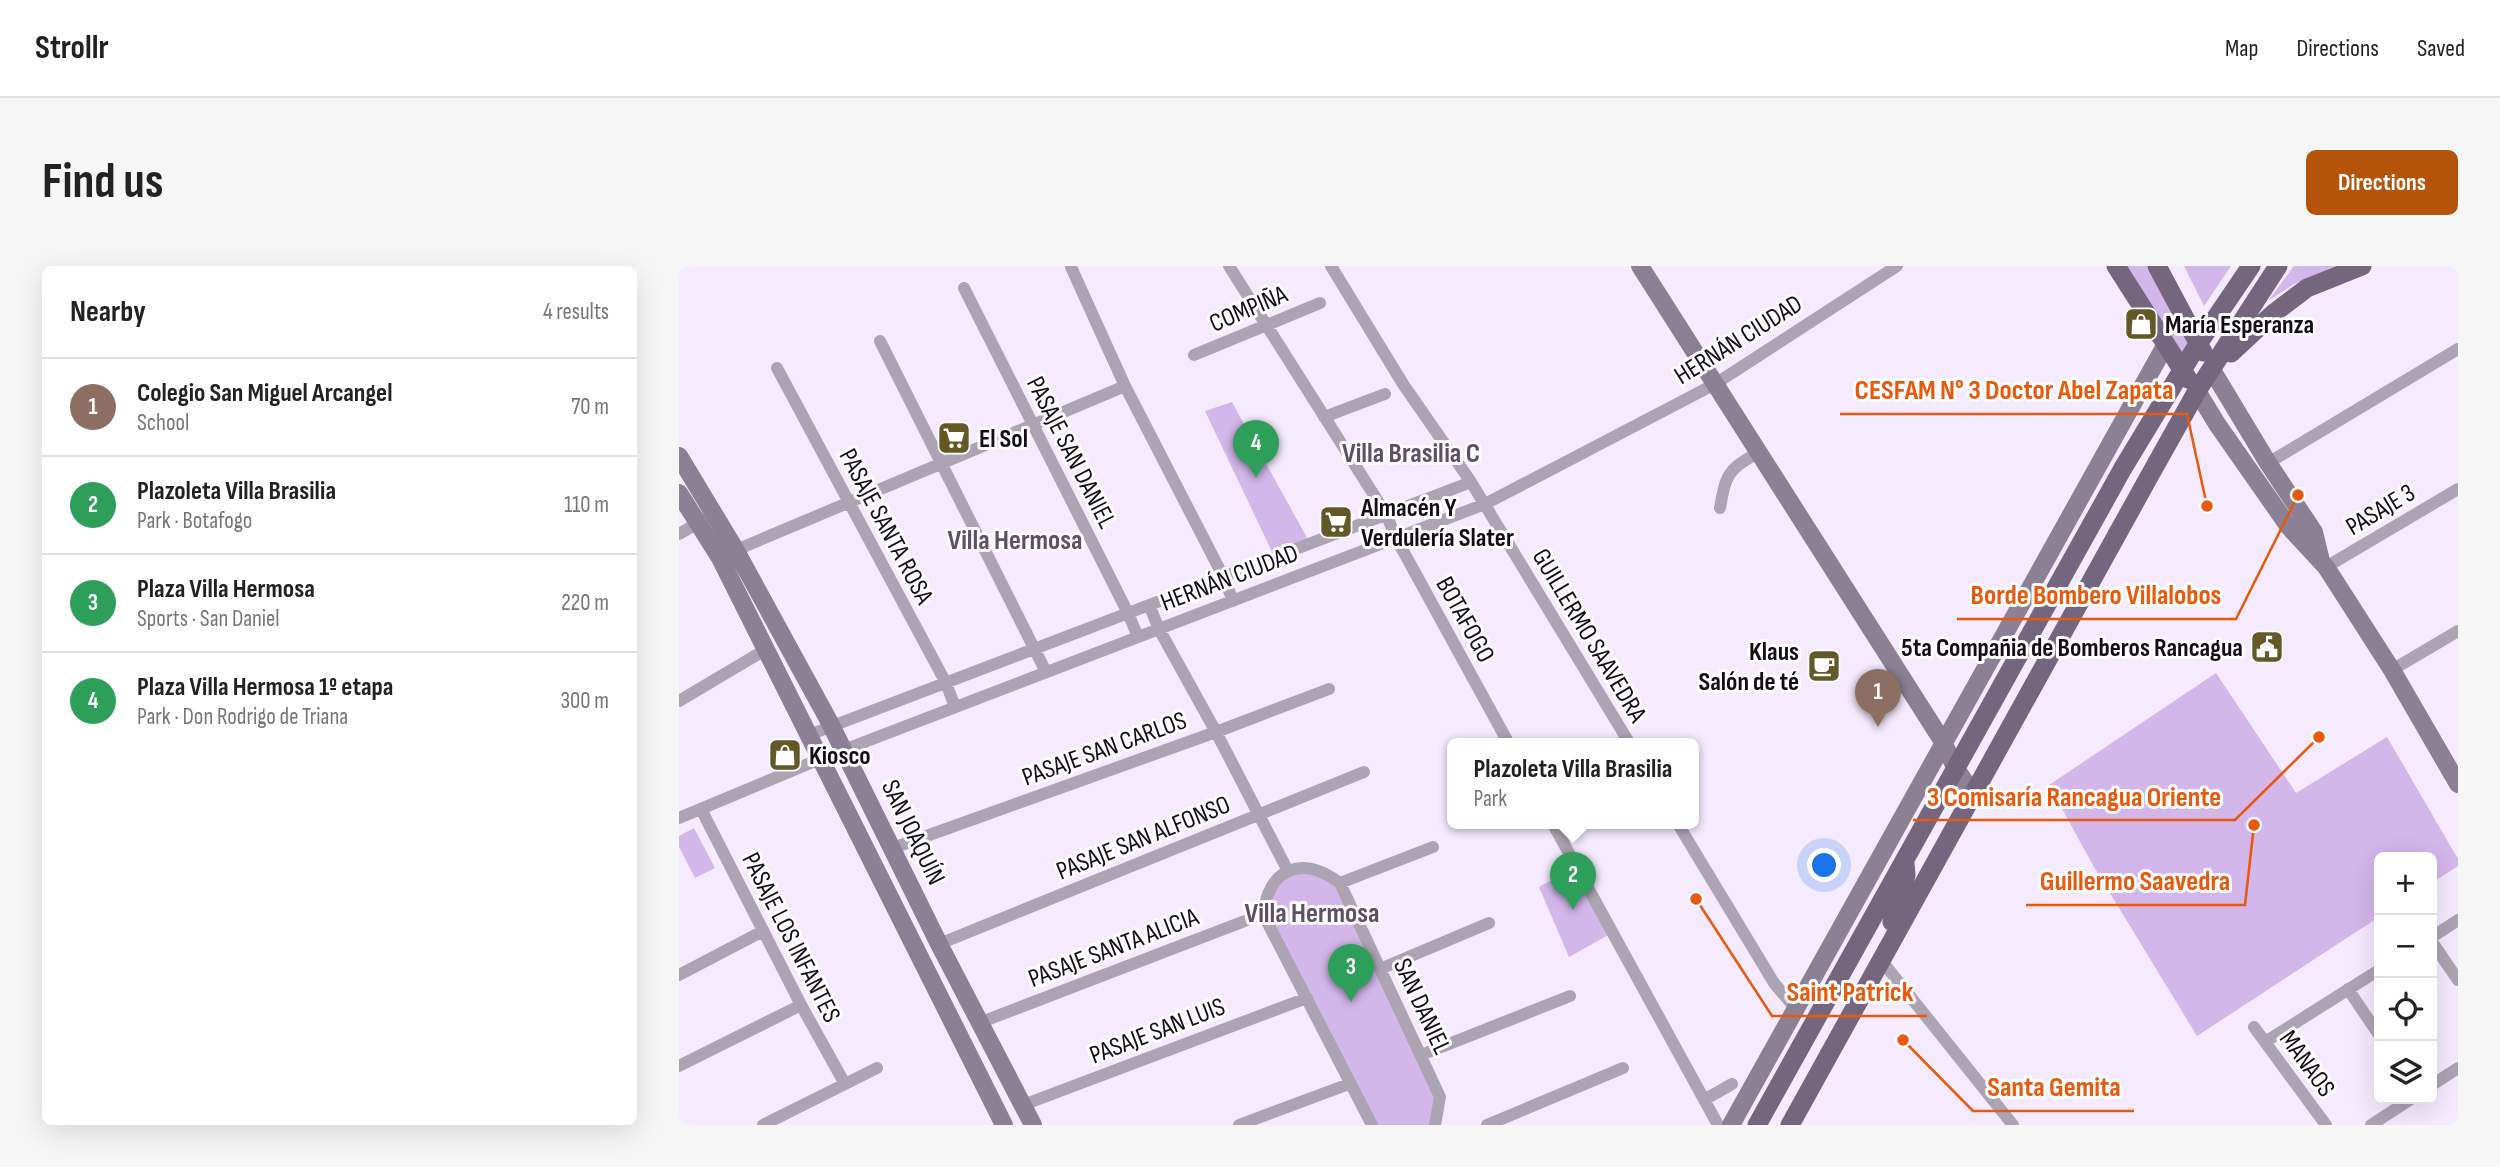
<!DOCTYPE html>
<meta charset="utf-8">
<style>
:root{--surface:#fff;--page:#f6f6f6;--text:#222;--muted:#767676;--line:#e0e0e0;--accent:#b45309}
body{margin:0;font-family:"Sofia Sans Condensed",sans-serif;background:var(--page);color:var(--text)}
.controls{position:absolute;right:21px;bottom:21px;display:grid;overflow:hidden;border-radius:10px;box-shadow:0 7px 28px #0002}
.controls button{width:63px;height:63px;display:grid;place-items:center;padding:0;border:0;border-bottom:2px solid var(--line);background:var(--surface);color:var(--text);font:35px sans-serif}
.you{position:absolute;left:1146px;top:600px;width:24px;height:24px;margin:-18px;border:5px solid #fff;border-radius:50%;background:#1a73e8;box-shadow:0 0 0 10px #1a73e833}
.badge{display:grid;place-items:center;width:46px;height:46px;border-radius:50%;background:var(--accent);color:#fff;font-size:23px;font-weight:700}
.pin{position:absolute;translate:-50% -58px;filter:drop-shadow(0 2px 4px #0008)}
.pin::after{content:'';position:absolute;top:37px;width:24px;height:21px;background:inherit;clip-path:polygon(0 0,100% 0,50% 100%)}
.popup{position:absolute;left:768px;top:472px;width:252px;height:91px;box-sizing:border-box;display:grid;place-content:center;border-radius:10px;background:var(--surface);filter:drop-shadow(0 2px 5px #0005);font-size:23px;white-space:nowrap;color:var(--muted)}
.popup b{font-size:26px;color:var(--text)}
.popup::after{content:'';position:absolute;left:50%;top:100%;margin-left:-14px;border:14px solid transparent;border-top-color:var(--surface)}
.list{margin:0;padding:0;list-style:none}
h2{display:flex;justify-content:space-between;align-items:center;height:91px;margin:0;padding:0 28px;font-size:30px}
h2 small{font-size:23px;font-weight:400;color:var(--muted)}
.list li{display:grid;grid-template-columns:46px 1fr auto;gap:21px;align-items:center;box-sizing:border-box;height:98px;padding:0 28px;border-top:2px solid var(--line)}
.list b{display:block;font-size:26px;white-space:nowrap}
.list p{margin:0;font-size:23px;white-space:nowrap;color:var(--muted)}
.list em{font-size:23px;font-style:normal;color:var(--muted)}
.icon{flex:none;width:38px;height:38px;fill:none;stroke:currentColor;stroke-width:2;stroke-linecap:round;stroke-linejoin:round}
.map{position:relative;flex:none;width:1779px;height:859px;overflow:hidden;border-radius:10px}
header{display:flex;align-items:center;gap:42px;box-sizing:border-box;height:98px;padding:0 35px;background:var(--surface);border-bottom:2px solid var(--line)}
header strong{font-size:33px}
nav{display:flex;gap:38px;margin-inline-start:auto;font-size:24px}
.intro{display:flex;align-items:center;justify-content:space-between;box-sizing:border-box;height:168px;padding:0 42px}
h1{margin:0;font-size:49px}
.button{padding:18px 32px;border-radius:10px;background:var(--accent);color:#fff;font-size:24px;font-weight:700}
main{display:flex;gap:42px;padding:0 42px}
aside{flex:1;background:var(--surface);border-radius:10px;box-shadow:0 7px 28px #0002}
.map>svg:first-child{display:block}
.green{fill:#d3b6ea}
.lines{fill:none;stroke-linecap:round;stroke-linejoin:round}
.street{stroke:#aca4b2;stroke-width:12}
.secondary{stroke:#8b8094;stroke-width:18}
.primary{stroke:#73667e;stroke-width:19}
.labels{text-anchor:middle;stroke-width:6;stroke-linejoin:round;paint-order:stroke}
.street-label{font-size:26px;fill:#130d18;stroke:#fdfdfd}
.poi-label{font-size:26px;font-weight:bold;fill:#130d18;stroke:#fdfdfd;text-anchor:start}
.neighbourhood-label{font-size:28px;font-weight:bold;fill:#5d4e69;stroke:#fdfdfd}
.leader{fill:none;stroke:#e8590c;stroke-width:2.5}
.callout-dot{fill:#e8590c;stroke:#fdfdfd;stroke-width:2.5}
.callout-label{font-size:28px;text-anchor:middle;font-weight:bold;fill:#e8590c;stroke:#fdfdfd;stroke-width:6;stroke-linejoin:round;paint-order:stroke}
</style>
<header>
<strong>Strollr</strong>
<nav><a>Map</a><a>Directions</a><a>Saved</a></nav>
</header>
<div class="intro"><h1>Find us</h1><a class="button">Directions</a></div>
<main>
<aside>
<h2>Nearby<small>4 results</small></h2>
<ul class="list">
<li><span class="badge" style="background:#8d6e63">1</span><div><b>Colegio San Miguel Arcangel</b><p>School</p></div><em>70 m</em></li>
<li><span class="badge" style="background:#2e9e5b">2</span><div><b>Plazoleta Villa Brasilia</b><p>Park · Botafogo</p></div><em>110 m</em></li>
<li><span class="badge" style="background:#2e9e5b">3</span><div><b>Plaza Villa Hermosa</b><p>Sports · San Daniel</p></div><em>220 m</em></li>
<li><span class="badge" style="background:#2e9e5b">4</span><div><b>Plaza Villa Hermosa 1º etapa</b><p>Park · Don Rodrigo de Triana</p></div><em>300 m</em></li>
</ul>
</aside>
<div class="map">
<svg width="1779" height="859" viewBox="0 0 1779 859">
<rect width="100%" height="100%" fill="#f5eafe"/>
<path class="green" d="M1447,0H1469L1510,78L1503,90Z
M1505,0H1552L1525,40Z
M1615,0H1656L1615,18L1589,35Z
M553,136L632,279L596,292L526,145Z
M1537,407L1617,527L1708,471L1779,593V600L1753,617V591H1700V651L1518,770L1415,601L1370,519Z
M15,562L36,602L16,612L0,581V570Z
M626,602L661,617L761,831L756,859H693L584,648L597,613Z
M895,602L931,668L890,691L860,621Z"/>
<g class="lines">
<path class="street" d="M550,0L707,248L717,272L830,478
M652,0L724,118L792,216L951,478
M392,1L446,120L544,310L554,335
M285,22L449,347L459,371
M201,75L367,406
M515,89L641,37
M98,102L267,417L276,441
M645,151L706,128
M1589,197L1779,83
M1041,242C1047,207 1049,204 1080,186
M0,268L26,253
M50,287L446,120
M1647,301L1779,223
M470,339L480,363L537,466L609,605
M1713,404L1779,365
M0,435L86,384
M130,469L792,216
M22,543L122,739L166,818
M0,552L141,493L806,238L1036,118L1218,0
M874,558L1039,859
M999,558L1095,717L1117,743
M214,582L537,466L650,423
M661,617L754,581
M1753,671L1779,654
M1753,676L1779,714
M260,678L685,506
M1202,694L1334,859
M701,703L810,657
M0,709L84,665
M1669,723L1700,769
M300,757L584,648
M1575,761L1647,859
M1586,776L1700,704
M742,789L891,730
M0,800L122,739
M1753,819L1779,802
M1025,834L1053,818
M344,839L628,732
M84,859L198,802
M560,859L670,818
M693,859L584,648C591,601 623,589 661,617L761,831L756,859
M808,859L944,802
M1692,859L1732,833"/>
<path class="secondary" d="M961,0L1264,476L1276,501L1294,528
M1533,104L1589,197L1635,266L1642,295
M1518,125L1538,158L1610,261L1647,301L1713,404L1779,518
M0,190L56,283L150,455L260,678L354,859
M0,227L41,292L325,859
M1052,859L1486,80"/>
<path class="primary" d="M1437,0L1509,113
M1478,0L1524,86
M1552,87L1595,47L1628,22L1683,0
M1213,656L1227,609L1226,597
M1078,859L1444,202L1519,78L1572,0
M1111,859L1471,209L1518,125L1599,0"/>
</g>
<defs>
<symbol id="shop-square" viewBox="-11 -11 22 22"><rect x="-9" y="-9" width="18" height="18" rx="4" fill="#625926" stroke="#fdfdfd"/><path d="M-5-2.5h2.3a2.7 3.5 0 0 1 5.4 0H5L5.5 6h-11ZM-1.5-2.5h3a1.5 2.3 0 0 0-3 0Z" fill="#fff"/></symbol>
<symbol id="supermarket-square" viewBox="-11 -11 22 22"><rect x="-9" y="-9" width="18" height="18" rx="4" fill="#625926" stroke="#fdfdfd"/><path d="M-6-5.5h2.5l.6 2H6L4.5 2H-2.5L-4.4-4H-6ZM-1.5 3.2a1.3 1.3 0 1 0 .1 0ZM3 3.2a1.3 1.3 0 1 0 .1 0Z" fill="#fff"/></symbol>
<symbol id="civic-square" viewBox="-11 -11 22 22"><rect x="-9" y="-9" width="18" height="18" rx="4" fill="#625926" stroke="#fdfdfd"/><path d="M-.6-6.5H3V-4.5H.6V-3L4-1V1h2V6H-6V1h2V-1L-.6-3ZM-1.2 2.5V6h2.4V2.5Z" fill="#fff"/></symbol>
<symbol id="cafe-square" viewBox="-11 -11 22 22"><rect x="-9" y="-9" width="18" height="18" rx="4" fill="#625926" stroke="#fdfdfd"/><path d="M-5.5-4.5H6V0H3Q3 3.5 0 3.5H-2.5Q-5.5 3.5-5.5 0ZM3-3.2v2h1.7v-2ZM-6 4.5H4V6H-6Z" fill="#fff"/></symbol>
</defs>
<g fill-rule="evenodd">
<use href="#shop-square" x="1443" y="39" width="38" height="38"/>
<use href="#supermarket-square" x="256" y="153" width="38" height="38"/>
<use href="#supermarket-square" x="638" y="237" width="38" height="38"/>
<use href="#civic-square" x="1569" y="362" width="38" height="38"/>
<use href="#cafe-square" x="1126" y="381" width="38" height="38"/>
<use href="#shop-square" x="87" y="470" width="38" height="38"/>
</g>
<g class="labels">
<g class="street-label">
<text transform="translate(569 42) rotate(-23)" y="9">COMPIÑA</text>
<text transform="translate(1059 73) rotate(-32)" y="9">HERNÁN CIUDAD</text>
<text transform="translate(393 186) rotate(63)" y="9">PASAJE SAN DANIEL</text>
<text transform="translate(1701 243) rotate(-31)" y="9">PASAJE 3</text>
<text transform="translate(208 260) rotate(62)" y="9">PASAJE SANTA ROSA</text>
<text transform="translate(550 311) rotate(-21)" y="9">HERNÁN CIUDAD</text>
<text transform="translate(787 353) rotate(61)" y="9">BOTAFOGO</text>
<text transform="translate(911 369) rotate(59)" y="9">GUILLERMO SAAVEDRA</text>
<text transform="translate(425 482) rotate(-20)" y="9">PASAJE SAN CARLOS</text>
<text transform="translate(235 566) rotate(64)" y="9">SAN JOAQUÍN</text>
<text transform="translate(464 571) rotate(-22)" y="9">PASAJE SAN ALFONSO</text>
<text transform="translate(113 671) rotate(63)" y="9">PASAJE LOS INFANTES</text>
<text transform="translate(434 681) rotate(-21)" y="9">PASAJE SANTA ALICIA</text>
<text transform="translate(744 740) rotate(65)" y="9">SAN DANIEL</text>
<text transform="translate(478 764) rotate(-21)" y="9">PASAJE SAN LUIS</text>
<text transform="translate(1629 797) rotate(54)" y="9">MANAOS</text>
</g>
<g class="poi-label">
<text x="1486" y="67">María Esperanza</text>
<text x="300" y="181">El Sol</text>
<text x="682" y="250">Almacén Y<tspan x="682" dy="30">Verdulería Slater</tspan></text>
<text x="1564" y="390" text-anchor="end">5ta Compañia de Bomberos Rancagua</text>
<text x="1120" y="394" text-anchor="end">Klaus<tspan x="1120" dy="30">Salón de té</tspan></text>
<text x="130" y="498">Kiosco</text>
</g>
<g class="neighbourhood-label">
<text x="732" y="196">Villa Brasilia C</text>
<text x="336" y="283">Villa Hermosa</text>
<text x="633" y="656">Villa Hermosa</text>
</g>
</g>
<path class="leader" d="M1528 240L1508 148H1161M1619 229L1557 353H1278M1640 471L1556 554H1234M1575 559L1566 639H1347M1017 633L1093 750H1248M1224 774L1294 845H1455"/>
<g class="callout-dot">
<circle cx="1528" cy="240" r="7"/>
<circle cx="1619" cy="229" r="7"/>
<circle cx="1640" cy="471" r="7"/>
<circle cx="1575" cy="559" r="7"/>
<circle cx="1017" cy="633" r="7"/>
<circle cx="1224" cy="774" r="7"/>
</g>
<g class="callout-label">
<text x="1335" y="133">CESFAM N° 3 Doctor Abel Zapata</text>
<text x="1417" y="338">Borde Bombero Villalobos</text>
<text x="1395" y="540">3 Comisaría Rancagua Oriente</text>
<text x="1456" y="624">Guillermo Saavedra</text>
<text x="1171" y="735">Saint Patrick</text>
<text x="1375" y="830">Santa Gemita</text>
</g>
</svg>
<div class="controls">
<button>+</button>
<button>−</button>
<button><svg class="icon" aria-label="locate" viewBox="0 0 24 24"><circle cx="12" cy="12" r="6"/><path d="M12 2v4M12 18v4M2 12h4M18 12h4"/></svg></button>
<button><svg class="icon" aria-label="layers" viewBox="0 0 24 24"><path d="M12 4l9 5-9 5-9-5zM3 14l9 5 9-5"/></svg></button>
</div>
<div class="you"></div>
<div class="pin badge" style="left:1199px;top:461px;background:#8d6e63">1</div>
<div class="pin badge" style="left:894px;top:644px;background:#2e9e5b">2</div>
<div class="popup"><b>Plazoleta Villa Brasilia</b>Park</div>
<div class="pin badge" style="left:672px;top:736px;background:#2e9e5b">3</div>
<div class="pin badge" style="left:577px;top:212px;background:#2e9e5b">4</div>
</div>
</main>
